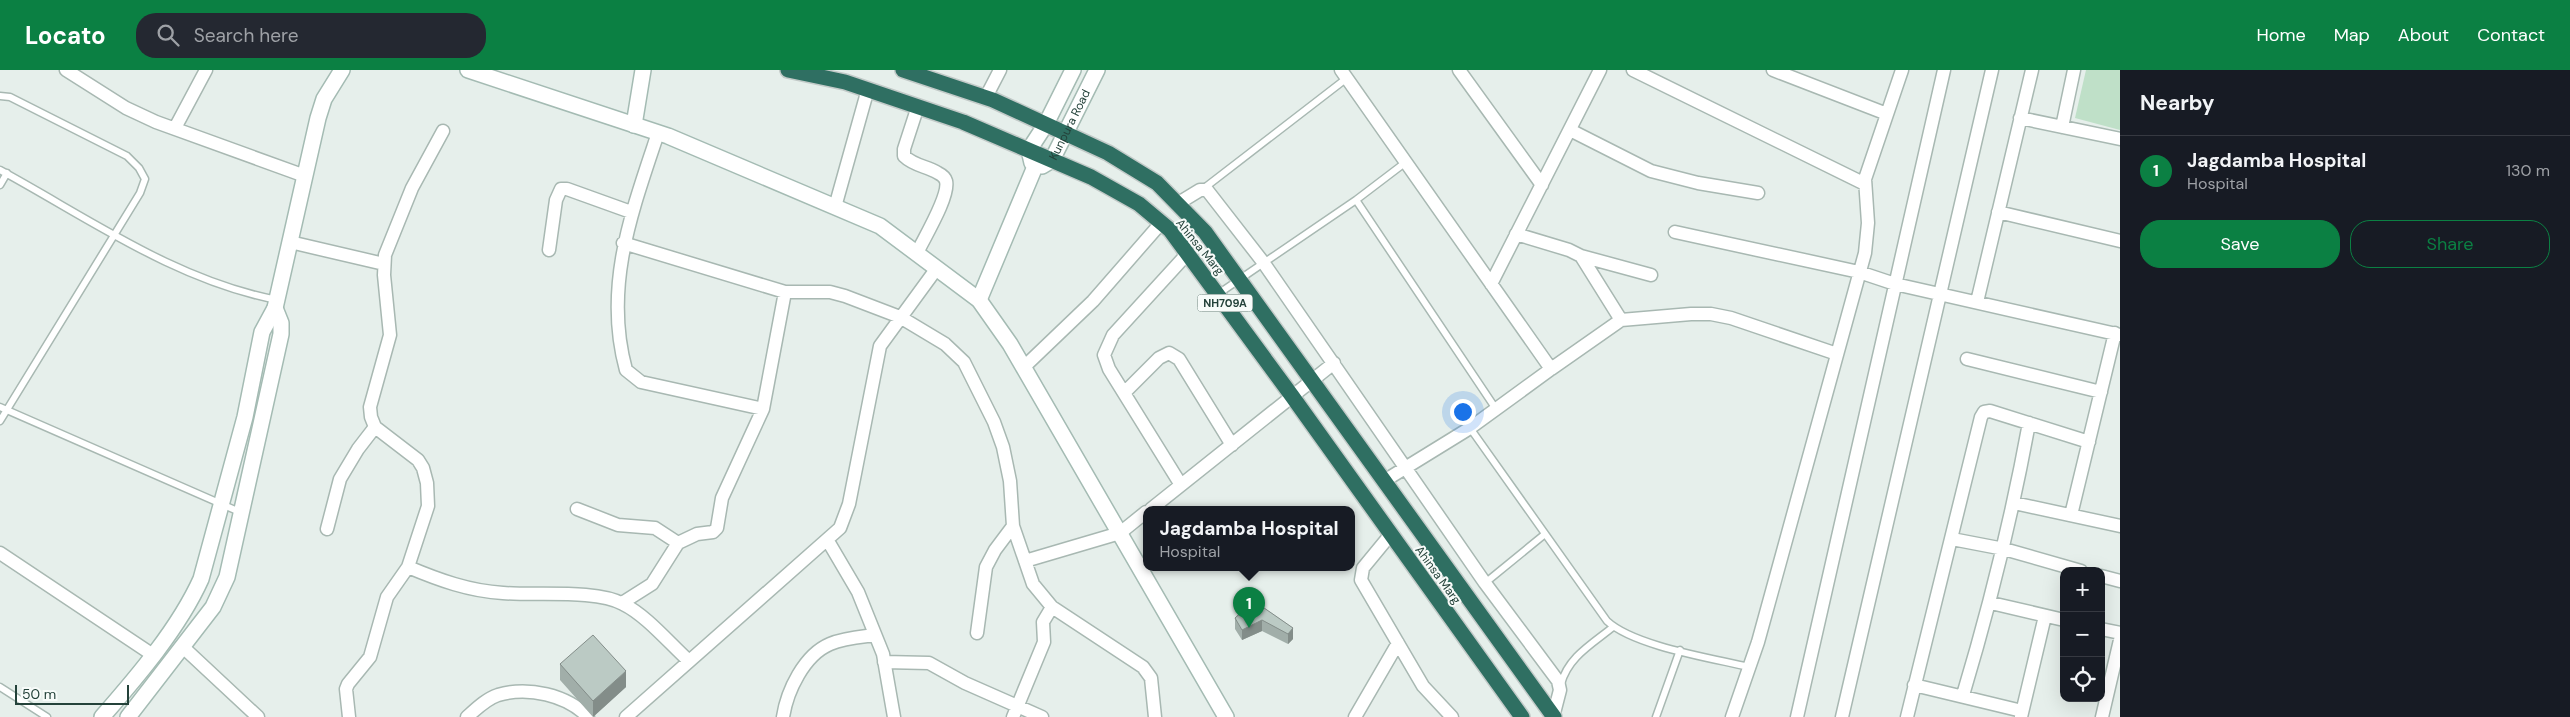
<!DOCTYPE html>
<meta charset="utf-8">
<style>
:root{--surface:#171b24;--page:#242831;--text:#f1f3f6;--muted:#9ea1a6;--line:#363941;--accent:#0b8043}
body{margin:0;font-family:"DM Sans",sans-serif;background:var(--page);color:var(--text)}
.controls{position:absolute;right:15px;bottom:15px;display:grid;overflow:hidden;border-radius:10px;box-shadow:0 5px 20px #0002}
.controls button{width:45px;height:45px;display:grid;place-items:center;padding:0;border:0;border-bottom:1px solid var(--line);background:var(--surface);color:var(--text);font:25px sans-serif}
.scale{position:absolute;left:15px;bottom:12px;width:114px;box-sizing:border-box;padding-left:5px;border:2px solid #24423a;border-top:0;font-size:14px;line-height:18px;white-space:nowrap;color:#24423a;-webkit-text-stroke:4px #f7fbf9;paint-order:stroke}
.you{position:absolute;left:1462px;top:341px;width:18px;height:18px;margin:-12px;border:4px solid #fff;border-radius:50%;background:#1a73e8;box-shadow:0 0 0 8px #1a73e833}
.badge{display:grid;place-items:center;width:32px;height:32px;border-radius:50%;background:var(--accent);color:#fff;font-size:16px;font-weight:700}
.pin{position:absolute;translate:-50% -41px;filter:drop-shadow(0 1px 2px #0008)}
.pin::after{content:'';position:absolute;top:26px;width:18px;height:15px;background:inherit;clip-path:polygon(0 0,100% 0,50% 100%)}
.popup{position:absolute;left:1143px;top:436px;width:212px;height:65px;box-sizing:border-box;display:grid;place-content:center;border-radius:10px;background:var(--surface);filter:drop-shadow(0 1px 4px #0005);font-size:16px;white-space:nowrap;color:var(--muted)}
.popup b{font-size:19px;color:var(--text)}
.popup::after{content:'';position:absolute;left:50%;top:100%;margin-left:-10px;border:10px solid transparent;border-top-color:var(--surface)}
.list{margin:0;padding:0;list-style:none}
h2{display:flex;justify-content:space-between;align-items:center;height:65px;margin:0;padding:0 20px;font-size:21px}
h2 small{font-size:16px;font-weight:400;color:var(--muted)}
.list li{display:grid;grid-template-columns:32px 1fr auto;gap:15px;align-items:center;box-sizing:border-box;height:70px;padding:0 20px;border-top:1px solid var(--line)}
.list b{display:block;font-size:19px;white-space:nowrap}
.list p{margin:0;font-size:16px;white-space:nowrap;color:var(--muted)}
.list em{font-size:16px;font-style:normal;color:var(--muted)}
.actions{display:flex;gap:10px;padding:15px 20px}
.actions a{flex:1;padding:11px 0;border:1px solid var(--accent);border-radius:20px;text-align:center;font-size:18px;color:var(--accent)}
.actions .main{background:var(--accent);color:#fff}
.icon{flex:none;width:28px;height:28px;fill:none;stroke:currentColor;stroke-width:2;stroke-linecap:round;stroke-linejoin:round}
.map{position:relative;flex:none;width:2120px;height:647px;overflow:hidden}
header{display:flex;align-items:center;gap:30px;box-sizing:border-box;height:70px;padding:0 25px;background:var(--accent);color:#fff}
header strong{font-size:24px}
nav{display:flex;gap:28px;margin-inline-start:auto;font-size:18px}
.search{width:350px;height:45px;background:var(--page);display:flex;align-items:center;gap:12px;box-sizing:border-box;padding:0 18px;border-radius:20px;color:var(--muted);font-size:19px}
main{display:flex}
aside{flex:1;background:var(--surface)}
.map>svg:first-child{display:block}
.green{fill:#bfe0c8}
.lines{fill:none;stroke-linecap:round;stroke-linejoin:round}
.lane-casing{stroke:#a8b8b2;stroke-width:9}
.street-casing{stroke:#a8b8b2;stroke-width:15}
.secondary-casing{stroke:#a4bbb3;stroke-width:18}
.highway-casing{stroke:#c2cac8;stroke-width:18}
.lane{stroke:#fff;stroke-width:6}
.street{stroke:#fff;stroke-width:12}
.secondary{stroke:#fff;stroke-width:15}
.highway{stroke:#2f6f62;stroke-width:15}
.wall{fill:#a1aea9}
.shaded-wall{fill:#838d89}
.building{fill:#bbcac4;stroke:#838d89}
.labels{text-anchor:middle;stroke-width:4;stroke-linejoin:round;paint-order:stroke}
.shield{fill:#f7fbf9;stroke:#637a73;stroke-width:1}
.shield-label{font-size:11px;font-weight:bold;fill:#24423a}
.street-label{font-size:12px;fill:#24423a;stroke:#f7fbf9}
</style>
<header>
<strong>Locato</strong>
<div class="search"><svg class="icon" aria-label="search" viewBox="0 0 24 24"><circle cx="10" cy="10" r="6"/><path d="M15 15l6 6"/></svg>Search here</div>
<nav><a>Home</a><a>Map</a><a>About</a><a>Contact</a></nav>
</header>
<main>
<div class="map">
<svg width="2120" height="647" viewBox="0 0 2120 647">
<rect width="100%" height="100%" fill="#e6efeb"/>
<path class="green" d="M2086,0H2120V60L2075,48Z"/>
<g class="lines">
<defs>
<path id="lane" d="M0,26L10,27L127,86L139,98L145,109L140,123L0,351
M0,100C90,149 175,210 277,230
M0,115L7,103
M1203,119L1347,8
M1356,130L1496,339
M1218,224L1356,130L1406,92
M0,337L242,443
M1470,358L1607,551C1634,576 1711,588 1749,597
M1485,513L1545,464
M1561,614C1568,587 1592,574 1613,557
M0,617L47,647
M1656,647L1680,580"/>
<path id="street" d="M66,0L126,38L156,52L305,106
M1341,0L1551,299L1470,358L1384,411
M1459,0L1542,115
M1633,0L1865,114
M1773,0L1887,44
M986,27L1000,0
M2020,48L2120,69
M2062,57L2074,0
M175,58L206,0
M1570,60L1651,101L1698,113L1758,123
M658,63C632,141 603,217 626,300L641,312L763,339
M1177,134L1200,120H1207L1263,192L1485,513L1558,611L1560,620L1553,647
M835,137L868,19
M1998,142L2120,171
M1675,162L1859,202L1895,214L2120,265
M1516,164L1569,180L1581,186L1621,250
M290,172L384,194
M623,173L785,222H830L845,226L900,247L945,274L964,292L994,352L1003,377L1010,411L1013,456L1033,514L1052,537L1143,597L1151,608L1155,647
M549,180L556,130L561,119H567L631,142
M917,183C924,168 950,126 946,111C945,107 942,105 938,103C927,96 914,96 904,86V79L918,36
M1581,186L1651,205
M1491,214L1600,0
M1977,232L2032,0
M1967,289L2101,322
M1024,297L1093,231L1161,153
M1551,299L1621,250L1691,244H1711L1731,248L1837,284
M1124,323L1159,288L1169,283L1179,289L1232,375
M1181,415L1109,299L1104,285L1113,265L1188,183
M2014,433L2120,456
M577,439L618,455L655,458L678,473
M1151,439L1334,293
M2071,445L2115,263
M327,459L340,409L358,379L375,357
M1391,464L1363,498L1361,510L1423,616L1452,647
M1952,469L2004,479L2081,501
M828,471L858,522L883,584L894,647
M0,483L153,585
M1025,491L1120,463L1146,442
M408,497C439,510 469,521 503,523C535,526 596,519 623,534C646,545 670,574 689,591
M2101,506L2120,511
M622,533L652,514L678,473L697,464L713,462L717,458L722,428L763,339L785,222
M1991,533L2064,550
M2101,559L2120,563
M977,563L986,497L995,480L1013,456
M184,578L258,647
M884,592L929,593L965,613L1042,647
M1914,615L2022,641
M1963,625C1990,535 2012,446 2029,353
M349,647L346,619L348,614L370,587L387,527L408,497L428,436L427,413L423,398L418,390L375,357L371,347L370,337L390,265L384,205L385,185L412,118L443,61
M467,647C476,639 486,629 498,625C528,616 567,625 588,647
M626,647L840,458L849,434L880,276L937,198
M783,647C787,621 804,585 830,574C844,568 860,567 875,565
M1013,647L1044,572L1043,552L1052,537
M1355,647L1398,573
M1732,647L1758,572L1865,183L1868,153L1865,109L1902,0
M1797,647L1944,0
M1842,647L1992,0
M1907,647L1981,347L1984,342L1990,341L2089,372
M2021,647L2045,546
M2102,647L2120,570"/>
<g id="secondary">
<path d="M468,0L668,66L880,156L979,230L1010,274L1226,647"/>
<path d="M634,55L643,0"/>
<path d="M1032,93L1029,80L1046,54L1073,0"/>
<path id="s1" d="M1042,96L1052,90L1097,0"/>
<path d="M979,230L1034,99"/>
<path d="M102,647C137,607 179,558 201,509L245,347L262,262L275,238L318,48L324,29L342,0"/>
<path d="M128,647L213,537L227,507L281,264V253L275,238"/>
</g>
<path id="highway" d="M788,0L845,12L963,52L1091,107L1139,134L1170,160L1292,326L1522,647
M903,0L993,30L1108,83L1157,113L1205,162L1554,647"/>
</defs>
<use href="#lane" class="lane-casing"/>
<use href="#street" class="street-casing"/>
<use href="#secondary" class="secondary-casing"/>
<use href="#highway" class="highway-casing"/>
<use href="#lane" class="lane"/>
<use href="#street" class="street"/>
<use href="#secondary" class="secondary"/>
<use href="#highway" class="highway"/>
</g>
<path class="wall" d="M1254,531L1293,558V569L1288,574L1262,561L1242,570L1235,559V548Z
M560,594L626,617L593,647L560,610Z"/>
<path class="shaded-wall" d="M1262,550V561L1242,570V560Z
M1293,558V569L1288,574V564Z
M626,601V617L593,647V631Z"/>
<path class="building" d="M1254,531L1293,558L1288,564L1262,550L1242,560L1235,548Z
M593,565L626,601L593,631L560,594Z"/>
<g class="labels">
<rect class="shield" x="1197.5" y="224.5" width="55" height="17" rx="4"/>
<g class="shield-label">
<text x="1225" y="237">NH709A</text>
</g>
<g class="street-label">
<text dy="4" stroke="none"><textPath href="#s1" startOffset="51">Kunpura Road</textPath></text>
<text transform="translate(1200 177) rotate(51)" y="4">Ahinsa Marg</text>
<text transform="translate(1438 505) rotate(54)" y="4">Ahinsa Marg</text>
</g>
</g>
</svg>
<div class="controls">
<button>+</button>
<button>−</button>
<button><svg class="icon" aria-label="locate" viewBox="0 0 24 24"><circle cx="12" cy="12" r="6"/><path d="M12 2v4M12 18v4M2 12h4M18 12h4"/></svg></button>
</div>
<div class="scale">50 m</div>
<div class="you"></div>
<div class="pin badge" style="left:1249px;top:558px">1</div>
<div class="popup"><b>Jagdamba Hospital</b>Hospital</div>
</div>
<aside>
<h2>Nearby<small></small></h2>
<ul class="list">
<li><span class="badge">1</span><div><b>Jagdamba Hospital</b><p>Hospital</p></div><em>130 m</em></li>
</ul>
<div class="actions"><a class="main">Save</a><a>Share</a></div>
</aside>
</main>
